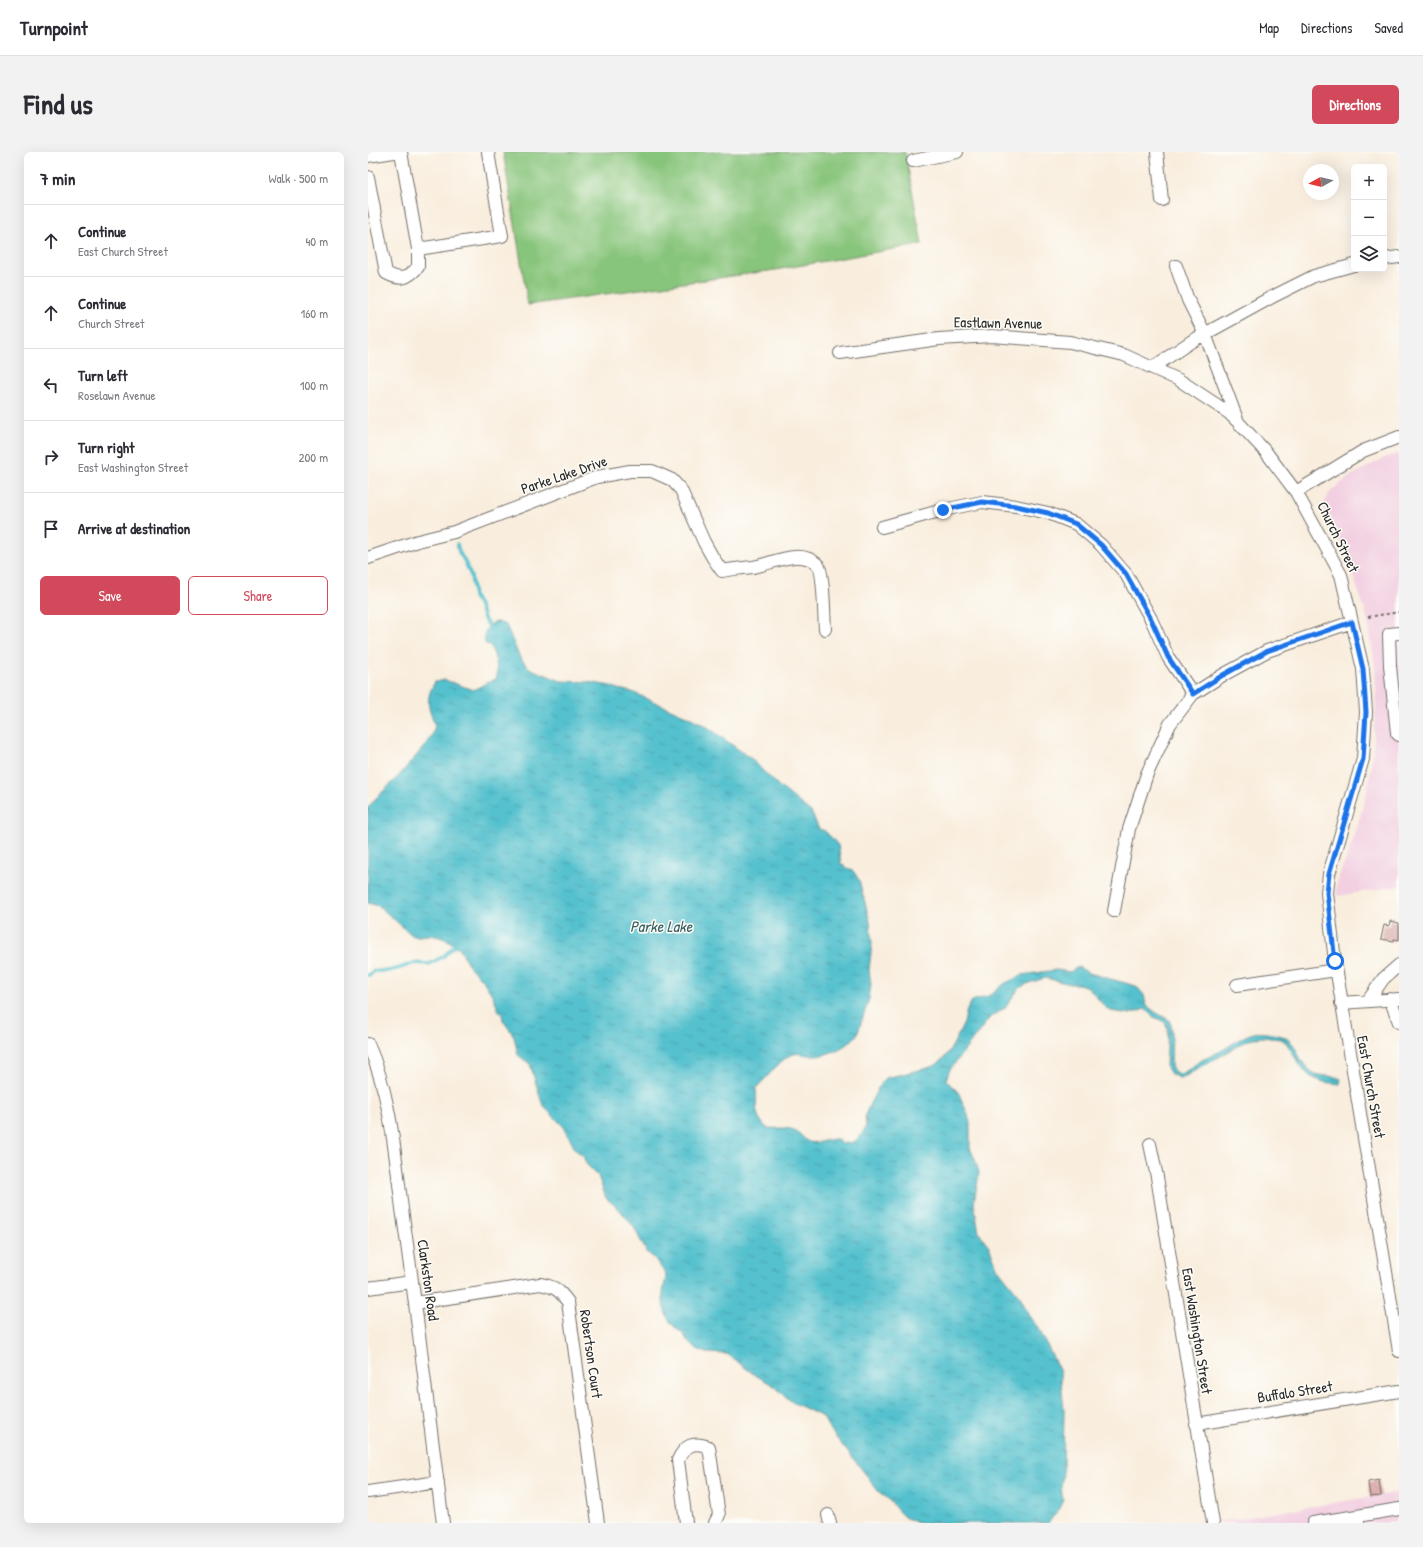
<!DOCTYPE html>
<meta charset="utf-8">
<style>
:root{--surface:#fff;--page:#f2f2f3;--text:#2b2b33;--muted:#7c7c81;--line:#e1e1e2;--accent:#d1495b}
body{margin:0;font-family:"Patrick Hand",sans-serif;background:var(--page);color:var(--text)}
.controls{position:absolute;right:12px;top:12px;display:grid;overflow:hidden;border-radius:6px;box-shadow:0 4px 16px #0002}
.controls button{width:36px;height:36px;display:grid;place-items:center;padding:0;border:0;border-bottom:1px solid var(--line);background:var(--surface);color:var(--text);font:20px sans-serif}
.compass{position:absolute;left:935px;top:12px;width:36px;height:36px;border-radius:50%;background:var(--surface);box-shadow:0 4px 16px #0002;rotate:262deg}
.stop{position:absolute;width:12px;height:12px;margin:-9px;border:3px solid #1a73e8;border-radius:50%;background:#fff}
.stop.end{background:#1a73e8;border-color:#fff;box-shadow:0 1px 4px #0008}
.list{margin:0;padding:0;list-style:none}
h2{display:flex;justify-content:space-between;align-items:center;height:52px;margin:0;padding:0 16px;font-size:17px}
h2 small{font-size:13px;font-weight:400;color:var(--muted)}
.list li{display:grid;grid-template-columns:26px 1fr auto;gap:12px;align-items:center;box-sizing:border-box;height:72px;padding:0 16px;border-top:1px solid var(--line)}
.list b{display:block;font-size:15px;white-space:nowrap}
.list p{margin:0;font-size:13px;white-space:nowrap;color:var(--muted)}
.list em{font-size:13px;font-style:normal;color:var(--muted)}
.actions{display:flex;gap:8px;padding:12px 16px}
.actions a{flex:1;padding:9px 0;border:1px solid var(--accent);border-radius:6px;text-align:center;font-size:14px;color:var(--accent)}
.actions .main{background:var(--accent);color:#fff}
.icon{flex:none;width:22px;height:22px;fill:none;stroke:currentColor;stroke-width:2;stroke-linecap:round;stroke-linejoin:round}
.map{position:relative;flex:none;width:1031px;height:1371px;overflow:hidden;border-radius:6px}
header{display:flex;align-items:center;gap:24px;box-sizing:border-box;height:56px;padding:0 20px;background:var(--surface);border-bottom:1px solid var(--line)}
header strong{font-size:19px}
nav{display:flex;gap:22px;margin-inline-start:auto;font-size:14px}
.intro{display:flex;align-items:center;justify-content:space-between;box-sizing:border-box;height:96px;padding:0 24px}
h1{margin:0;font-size:28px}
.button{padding:10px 18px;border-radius:6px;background:var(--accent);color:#fff;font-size:14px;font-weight:700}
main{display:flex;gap:24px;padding:0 24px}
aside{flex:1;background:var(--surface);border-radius:6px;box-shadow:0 4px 16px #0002}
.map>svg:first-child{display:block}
.built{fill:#f2cfe1}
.green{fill:#88c57c;stroke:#5a7854}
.water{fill:url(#water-ripples);stroke:#40767c}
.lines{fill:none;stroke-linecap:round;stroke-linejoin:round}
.stream{stroke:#55c1ce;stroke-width:3.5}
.building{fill:url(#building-back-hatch)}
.minor-casing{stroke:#736f6a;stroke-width:14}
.path{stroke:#736f6a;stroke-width:2;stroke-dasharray:3 3;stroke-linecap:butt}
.minor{stroke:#fff;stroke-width:12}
.route{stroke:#1a73e8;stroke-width:5}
.labels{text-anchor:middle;stroke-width:3;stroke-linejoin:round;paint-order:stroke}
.street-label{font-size:15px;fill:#2b2b2b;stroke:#fdfcf7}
.water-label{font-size:16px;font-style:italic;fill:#3a6064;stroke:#fdfcf7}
</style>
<header>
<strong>Turnpoint</strong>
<nav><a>Map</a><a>Directions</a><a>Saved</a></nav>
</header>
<div class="intro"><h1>Find us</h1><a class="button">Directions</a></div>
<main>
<aside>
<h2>7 min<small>Walk · 500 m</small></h2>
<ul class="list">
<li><svg class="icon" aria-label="ahead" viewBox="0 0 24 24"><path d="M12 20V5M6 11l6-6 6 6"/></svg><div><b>Continue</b><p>East Church Street</p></div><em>40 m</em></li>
<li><svg class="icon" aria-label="ahead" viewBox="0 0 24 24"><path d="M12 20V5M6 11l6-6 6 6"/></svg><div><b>Continue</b><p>Church Street</p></div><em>160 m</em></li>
<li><svg class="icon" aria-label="left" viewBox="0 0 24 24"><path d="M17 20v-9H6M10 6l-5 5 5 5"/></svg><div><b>Turn left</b><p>Roselawn Avenue</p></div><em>100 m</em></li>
<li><svg class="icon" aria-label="right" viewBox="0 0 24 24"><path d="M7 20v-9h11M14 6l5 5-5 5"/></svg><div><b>Turn right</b><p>East Washington Street</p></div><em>200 m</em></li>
<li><svg class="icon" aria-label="arrive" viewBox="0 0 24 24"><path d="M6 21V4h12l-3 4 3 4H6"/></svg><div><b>Arrive at destination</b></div></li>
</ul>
<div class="actions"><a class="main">Save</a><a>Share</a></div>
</aside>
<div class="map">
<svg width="1031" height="1371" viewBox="0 0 1031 1371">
<defs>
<pattern id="water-ripples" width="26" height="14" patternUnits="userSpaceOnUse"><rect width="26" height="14" fill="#55c1ce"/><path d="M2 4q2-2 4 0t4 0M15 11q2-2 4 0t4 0" fill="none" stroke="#479da7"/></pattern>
<pattern id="building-back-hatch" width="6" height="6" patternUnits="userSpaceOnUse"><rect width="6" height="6" fill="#d49796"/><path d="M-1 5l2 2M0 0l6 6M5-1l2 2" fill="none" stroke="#ac7b7b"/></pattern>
</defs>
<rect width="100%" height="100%" fill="#fdfcf7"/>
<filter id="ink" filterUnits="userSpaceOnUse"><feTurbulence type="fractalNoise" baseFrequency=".025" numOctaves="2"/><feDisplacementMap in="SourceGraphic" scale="8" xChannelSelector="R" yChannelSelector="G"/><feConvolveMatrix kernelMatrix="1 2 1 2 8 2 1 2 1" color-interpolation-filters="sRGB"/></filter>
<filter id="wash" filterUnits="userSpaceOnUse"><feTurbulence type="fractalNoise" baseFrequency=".012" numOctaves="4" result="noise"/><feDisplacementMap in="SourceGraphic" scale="16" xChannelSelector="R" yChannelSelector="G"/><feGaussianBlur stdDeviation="0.9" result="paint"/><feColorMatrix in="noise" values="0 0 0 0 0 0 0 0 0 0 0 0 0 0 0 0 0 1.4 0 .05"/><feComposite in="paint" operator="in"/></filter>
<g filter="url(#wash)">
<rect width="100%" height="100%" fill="#f9eede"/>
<path class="built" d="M1031,301V734L969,744L968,736L972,722L987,683L999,639L1005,602L1008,545L1007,516L1002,479L997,459L978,402L957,359V351L960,343L964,338L982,324L1016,306Z
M1031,1340V1371H845Z"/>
<path class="green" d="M135,0H537L554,92L407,118L160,153Z"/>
<path class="water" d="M129,470L138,473L151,504L157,512L163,517L193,529L220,530L243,534L250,537L264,540L323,566L338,574L385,608L394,618L412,635L443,660L451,677L457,679L470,693L473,712L486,720L491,728L502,770L504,792L501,818L503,832L501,847L490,880C486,892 458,905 445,904C437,903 430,899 421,904C410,910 400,925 390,934L388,937C390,954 384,962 399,976C407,977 415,975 423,977C432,980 436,988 441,990C451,992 459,987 469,987L473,992L486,990L494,982L498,974L497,963L501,954L511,934L518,926L560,916L568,913L577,905L584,895L596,871L599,857L604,849L623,843L636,832L654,823L688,818L702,820L710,815L721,821L768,834L776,843L778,853L787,860L801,868L803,873L804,879L803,914C804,917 807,921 811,922C817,922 827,912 832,909C838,906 845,903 851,900C863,894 873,884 886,881C892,880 899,881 905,882C933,885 925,907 944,920C952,926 964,922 973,927L972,932L956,930L943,925L934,917L918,890L912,887L894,885L877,889L853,904L835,913L816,925L811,926L803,922L798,914L800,877L797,870L784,864L777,857L762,862L743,859L737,855L720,835L711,832H703L677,826L661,831L651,836L637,856L622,865L581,919L578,928L590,940L599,960L602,971V996L608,1010L611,1021L606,1051L611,1081L621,1094L630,1117L653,1146L661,1164L671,1177L692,1220L696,1258L695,1320L693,1335L695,1348L689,1360L680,1371H550L536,1365L530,1359L520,1347L510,1339L500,1325L462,1278L455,1265L424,1250L405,1233L387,1223L359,1202L338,1201L325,1195L319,1189L316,1182C299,1173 292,1153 296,1135C297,1129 299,1126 297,1119L294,1117L287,1107L278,1099L266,1075L252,1058L238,1046L230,1024L219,1013L215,1004L207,997L196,975L182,961L174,951L162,912L150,903L146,884L135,868L134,862L131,859L125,844L116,830L101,814L91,795L86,794C82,787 67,783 59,783C54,783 51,785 45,784L11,754L0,751V656L8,646L30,625L55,596L64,583L67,574C61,557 56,548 67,530L77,528L105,538L129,526C130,516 127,503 122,493L118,492C113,483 119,471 129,470Z"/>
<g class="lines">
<path class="stream" d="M89,392L91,400L97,410L103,424L106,445L112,455L117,469L120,473
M0,823H2L6,819H20L32,816L46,811L61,812L76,804L86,794"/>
</g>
<g id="blocks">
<path class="building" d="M1022,769L1031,771V788L1026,787V789L1013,787L1016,773L1021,774Z
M1011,1328L1013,1344L1002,1345L1000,1330Z"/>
</g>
</g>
<g filter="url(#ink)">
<use href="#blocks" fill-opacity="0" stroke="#736f6a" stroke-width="1"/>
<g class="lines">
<defs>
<path id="minor" d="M33,0L50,97
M789,0L794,48
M0,4L26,0
M545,9L589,0
M0,25L18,121C33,129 39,127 50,115V97L134,84L120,0
M1016,107L1031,105
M808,114L820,148L837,182L870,270L898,300L928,340L973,423L995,517L998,560L995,607L961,722L959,741L967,809L1031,1199
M472,201L571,187L624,184L702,190L756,203L811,228L861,261L868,268
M784,216L824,189L904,145L946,124L986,113
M928,340L995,299L1031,285
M514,375L575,358L614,350L648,354L680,361L708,372L733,393L758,422L783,467L800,505L825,542L802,572L779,622L761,677L746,759
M0,406L50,389L86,380L229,325L262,319H284L304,328L313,338L336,390L345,406L354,419C364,417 374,416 385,415C404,412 432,395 450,413C456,420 456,465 457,477
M1031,481L1021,482L1022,514L1029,581L1031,583
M825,542L855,523L899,499L984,470
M869,833L968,818
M1022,847L1031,870
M1000,849L1015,827L1031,813
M973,851L1031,847
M0,892C24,946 27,1006 35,1064C50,1166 61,1269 75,1371
M782,992L789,1025L845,1371
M0,1136L44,1130
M47,1151L172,1132C188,1135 191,1138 200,1150L230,1371
M828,1272L1031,1239
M0,1340L70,1330
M460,1363L462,1371
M318,1371L310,1308C317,1293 325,1289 341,1295L351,1363L347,1371
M945,1371L989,1364
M990,1371L989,1364L1031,1357"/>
</defs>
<use href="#minor" class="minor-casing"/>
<path class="path" d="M1000,465L1031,460"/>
<use href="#minor" class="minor"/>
</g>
</g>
<g class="lines" filter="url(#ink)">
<path class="route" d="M575,358L614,350L648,354L680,361L708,372L733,393L758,422L783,467L800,505L825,542L855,523L899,499L984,470L995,517L998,560L995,607L961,722L959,741L967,809"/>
</g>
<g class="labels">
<g class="street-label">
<text transform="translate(630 171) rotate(1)" y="5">Eastlawn Avenue</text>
<text transform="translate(196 323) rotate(-19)" y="5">Parke Lake Drive</text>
<text transform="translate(970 385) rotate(64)" y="5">Church Street</text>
<text transform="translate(1003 935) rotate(80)" y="5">East Church Street</text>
<text transform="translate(60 1128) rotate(82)" y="5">Clarkston Road</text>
<text transform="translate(829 1179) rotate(81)" y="5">East Washington Street</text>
<text transform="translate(223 1202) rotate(82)" y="5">Robertson Court</text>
<text transform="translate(927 1240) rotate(-9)" y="5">Buffalo Street</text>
</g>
<g class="water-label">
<text x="293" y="780">Parke Lake</text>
</g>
</g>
</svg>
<div class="controls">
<button>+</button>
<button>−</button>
<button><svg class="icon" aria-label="layers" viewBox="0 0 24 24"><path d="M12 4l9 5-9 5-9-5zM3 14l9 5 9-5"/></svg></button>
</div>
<svg class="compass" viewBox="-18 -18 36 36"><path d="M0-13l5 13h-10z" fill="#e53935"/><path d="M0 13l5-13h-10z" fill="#7c7c81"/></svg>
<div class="stop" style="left:967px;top:809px"></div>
<div class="stop end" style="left:575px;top:358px"></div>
</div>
</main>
